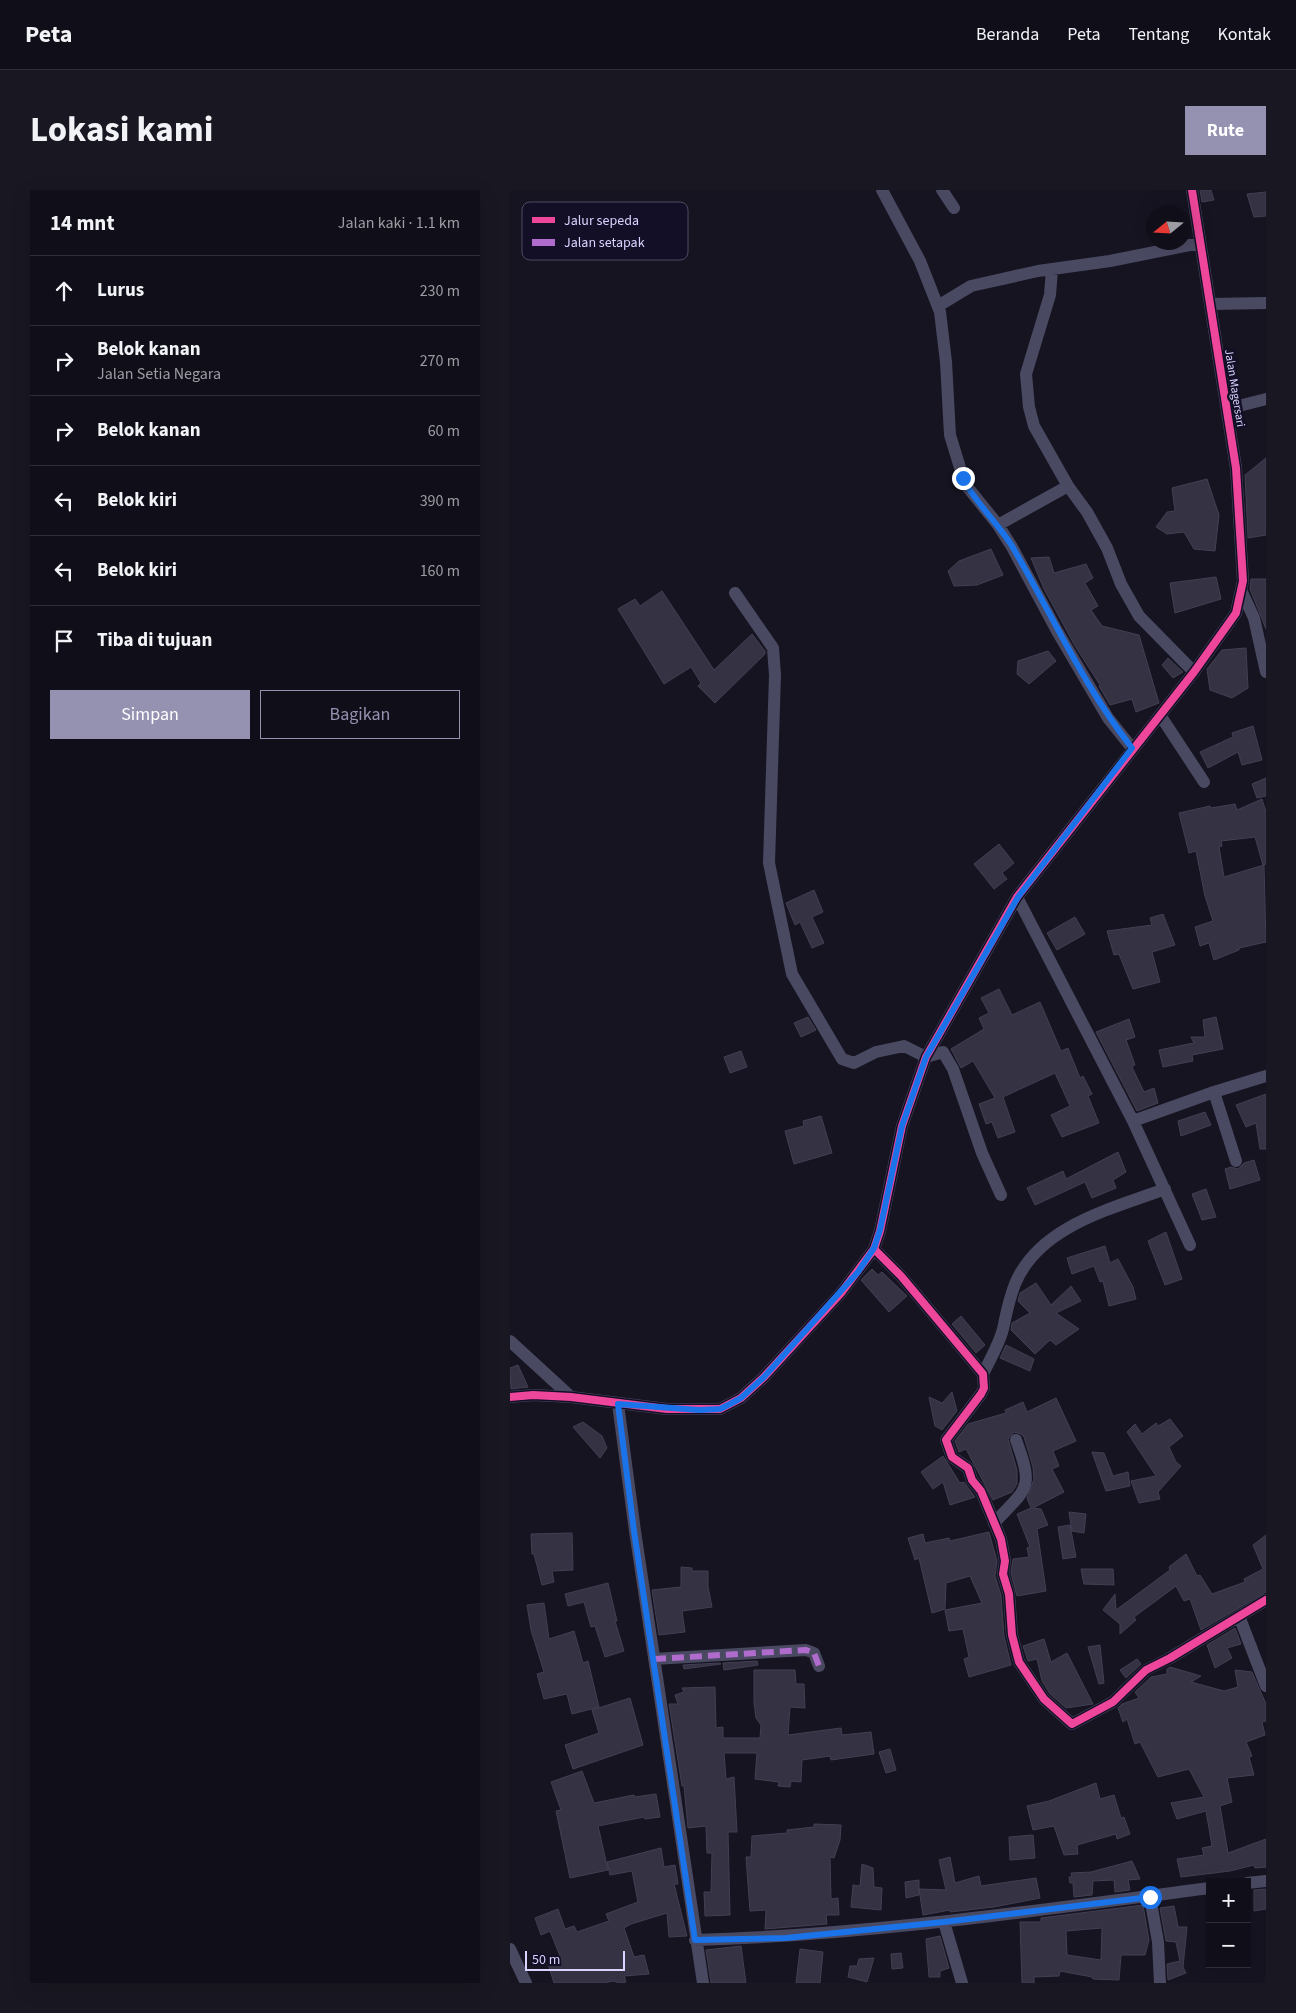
<!DOCTYPE html>
<html lang="id">
<meta charset="utf-8">
<style>
:root{--surface:#100f19;--page:#191822;--text:#f1f3f6;--muted:#9c9ca2;--line:#302f38;--accent:#9591b1}
body{margin:0;font-family:"Source Sans 3",sans-serif;background:var(--page);color:var(--text)}
.controls{position:absolute;right:15px;bottom:15px;display:grid;overflow:hidden;border-radius:0px;box-shadow:0 5px 20px #0002}
.controls button{width:45px;height:45px;display:grid;place-items:center;padding:0;border:0;border-bottom:1px solid var(--line);background:var(--surface);color:var(--text);font:25px sans-serif}
.compass{position:absolute;left:636px;top:15px;width:45px;height:45px;border-radius:50%;background:var(--surface);box-shadow:0 5px 20px #0002;rotate:252deg}
.scale{position:absolute;left:15px;bottom:12px;width:100px;box-sizing:border-box;padding-left:5px;border:2px solid #d9d4ff;border-top:0;font-size:14px;line-height:18px;white-space:nowrap;color:#d9d4ff;-webkit-text-stroke:4px #130f26;paint-order:stroke}
.stop{position:absolute;width:15px;height:15px;margin:-11px;border:4px solid #1a73e8;border-radius:50%;background:#fff}
.stop.end{background:#1a73e8;border-color:#fff;box-shadow:0 1px 5px #0008}
.list{margin:0;padding:0;list-style:none}
h2{display:flex;justify-content:space-between;align-items:center;height:65px;margin:0;padding:0 20px;font-size:21px}
h2 small{font-size:16px;font-weight:400;color:var(--muted)}
.list li{display:grid;grid-template-columns:32px 1fr auto;gap:15px;align-items:center;box-sizing:border-box;height:70px;padding:0 20px;border-top:1px solid var(--line)}
.list b{display:block;font-size:19px;white-space:nowrap}
.list p{margin:0;font-size:16px;white-space:nowrap;color:var(--muted)}
.list em{font-size:16px;font-style:normal;color:var(--muted)}
.actions{display:flex;gap:10px;padding:15px 20px}
.actions a{flex:1;padding:11px 0;border:1px solid var(--accent);border-radius:0px;text-align:center;font-size:18px;color:var(--accent)}
.actions .main{background:var(--accent);color:#fff}
.icon{flex:none;width:28px;height:28px;fill:none;stroke:currentColor;stroke-width:2;stroke-linecap:round;stroke-linejoin:round}
.map{position:relative;flex:none;width:756px;height:1793px;overflow:hidden;border-radius:0px}
header{display:flex;align-items:center;gap:30px;box-sizing:border-box;height:70px;padding:0 25px;background:var(--surface);border-bottom:1px solid var(--line)}
header strong{font-size:24px}
nav{display:flex;gap:28px;margin-inline-start:auto;font-size:18px}
.intro{display:flex;align-items:center;justify-content:space-between;box-sizing:border-box;height:120px;padding:0 30px}
h1{margin:0;font-size:35px}
.button{padding:12px 22px;border-radius:0px;background:var(--accent);color:#fff;font-size:18px;font-weight:700}
main{display:flex;gap:30px;padding:0 30px}
aside{flex:1;background:var(--surface);border-radius:0px;box-shadow:0 5px 20px #0002}
.map>svg:first-child{display:block}
.building{fill:#343243;stroke:#433f54;fill-rule:evenodd}
.lines{fill:none;stroke-linecap:round;stroke-linejoin:round}
.minor{stroke:#4a4962;stroke-width:12}
.quiet{stroke:#b06ccc;stroke-width:6;stroke-dasharray:12 6;stroke-linecap:butt}
.cycleway-casing{stroke:#130f26;stroke-width:11}
.cycleway{stroke:#ed469a;stroke-width:8}
.route{stroke:#1a73e8;stroke-width:6}
.labels{text-anchor:middle;stroke-width:5;stroke-linejoin:round;paint-order:stroke}
.street-label{font-size:12px;fill:#d9d4ff;stroke:#130f26}
.key{fill:#130f26;stroke:#4e4a67;stroke-width:1}
.key-label{font-size:14px;fill:#d9d4ff}
</style>
<header>
<strong>Peta</strong>
<nav><a>Beranda</a><a>Peta</a><a>Tentang</a><a>Kontak</a></nav>
</header>
<div class="intro"><h1>Lokasi kami</h1><a class="button">Rute</a></div>
<main>
<aside>
<h2>14 mnt<small>Jalan kaki · 1.1 km</small></h2>
<ul class="list">
<li><svg class="icon" aria-label="ahead" viewBox="0 0 24 24"><path d="M12 20V5M6 11l6-6 6 6"/></svg><div><b>Lurus</b></div><em>230 m</em></li>
<li><svg class="icon" aria-label="right" viewBox="0 0 24 24"><path d="M7 20v-9h11M14 6l5 5-5 5"/></svg><div><b>Belok kanan</b><p>Jalan Setia Negara</p></div><em>270 m</em></li>
<li><svg class="icon" aria-label="right" viewBox="0 0 24 24"><path d="M7 20v-9h11M14 6l5 5-5 5"/></svg><div><b>Belok kanan</b></div><em>60 m</em></li>
<li><svg class="icon" aria-label="left" viewBox="0 0 24 24"><path d="M17 20v-9H6M10 6l-5 5 5 5"/></svg><div><b>Belok kiri</b></div><em>390 m</em></li>
<li><svg class="icon" aria-label="left" viewBox="0 0 24 24"><path d="M17 20v-9H6M10 6l-5 5 5 5"/></svg><div><b>Belok kiri</b></div><em>160 m</em></li>
<li><svg class="icon" aria-label="arrive" viewBox="0 0 24 24"><path d="M6 21V4h12l-3 4 3 4H6"/></svg><div><b>Tiba di tujuan</b></div></li>
</ul>
<div class="actions"><a class="main">Simpan</a><a>Bagikan</a></div>
</aside>
<div class="map">
<svg width="756" height="1793" viewBox="0 0 756 1793">
<rect width="100%" height="100%" fill="#161421"/>
<path class="building" d="M690,0H701L704,10L692,12Z
M756,2V26L744,27L737,4Z
M756,268V345L738,348L735,285Z
M697,289L709,325L705,361L684,359L674,342L657,344L646,337L657,322L665,321L662,298Z
M481,359L493,385L467,395L444,396L438,381L449,371Z
M539,367L544,383L576,374L583,388L575,393L588,416L581,420L592,436L629,445L649,513L626,522L622,509L600,515L589,496L590,495L565,456L534,399L521,368Z
M706,387L711,409L665,423L660,393Z
M741,389H756V439L740,399Z
M152,401L204,480L242,444L255,461V464L205,513L188,496L191,493L181,477L154,494L108,419L125,409L130,416Z
M736,458L738,498L722,508L700,500L697,479L712,460Z
M538,461L546,471L519,494L507,484L508,471Z
M658,468L673,482L663,488L652,475Z
M743,536L752,570L732,575L728,562L698,578L690,562L723,547L722,543Z
M756,588V606L747,608L742,594Z
M752,609L756,622V674L753,675L745,647L711,651L712,656L709,657L714,687L754,675L756,752L729,758V760L704,770L699,753L690,756L685,737L703,731L695,706L686,661L679,663L669,623L700,616L701,618L725,614L727,620Z
M489,654L504,673L492,683L497,689L484,699L464,674Z
M304,700L313,722L302,727L314,753L302,758L290,732L285,735L276,713Z
M653,724L665,755L642,762L650,792L623,799L609,764L604,765L597,741L642,735L640,728Z
M565,727L575,744L547,760L537,743Z
M489,799L502,825L530,812L551,861L558,858L570,888L573,886L582,904L578,906L589,933L552,947L541,925L560,916L545,883L493,907L505,942L488,948L482,932L476,934L469,914L485,908L463,871L451,878L441,859L474,839L469,828L479,823L471,808Z
M298,827L306,840L291,847L284,833Z
M706,827L713,859L682,865L683,871L653,877L649,860L684,853L681,847H695L693,830Z
M619,829L625,847L616,850L625,875L622,877L634,902L644,898L648,913L627,921L586,842Z
M231,861L237,877L220,883L214,867Z
M756,904V959H750L746,933L736,937L726,915Z
M695,922L701,935L671,946L668,931Z
M311,926L322,963L284,974L275,941L294,936L293,931Z
M608,962L616,982L603,990L606,998L582,1008L575,992L525,1015L517,998L553,981L556,989Z
M744,970L750,990L720,999L715,979L721,977L728,979L734,973Z
M696,999L706,1027L692,1030L682,1004Z
M656,1042L672,1089L655,1095L638,1051Z
M595,1056L600,1073L608,1069L623,1097L626,1109L599,1116L593,1091L590,1092L584,1076L562,1084L557,1068Z
M362,1079L368,1085L372,1082L397,1106L379,1122L351,1090Z
M526,1093L541,1115L561,1096L571,1111L546,1123L569,1139L546,1155L540,1150L525,1164L501,1140L502,1133L520,1123L508,1111L510,1103Z
M451,1126L475,1155L466,1163L442,1134Z
M496,1155L524,1169L520,1181L490,1168Z
M8,1175L18,1197L1,1199L0,1178Z
M442,1202L447,1221L432,1240L425,1236L419,1207L432,1213Z
M546,1208L566,1251L543,1261L549,1276L542,1279L554,1302L523,1318L531,1319L538,1335L527,1339L536,1401L507,1406L501,1383L503,1369L519,1367L517,1358L520,1357L507,1324L521,1318L517,1308L524,1289L523,1277L514,1247L511,1244L504,1242L498,1249L507,1280V1294L502,1302L483,1310L456,1259L449,1262L445,1251L458,1234L496,1223L495,1220L513,1212L517,1222Z
M660,1229L673,1246L659,1257L666,1272L671,1276L648,1302L650,1309L629,1313L621,1291L646,1286L617,1242L625,1234L632,1244L646,1233L648,1236Z
M73,1232L92,1246L97,1258L90,1268L63,1237Z
M582,1262L594,1263L603,1286L618,1282L620,1296L596,1301Z
M433,1266L450,1293L454,1292L465,1307L440,1315L433,1292L423,1299L411,1282Z
M559,1322L576,1324L574,1343L562,1341Z
M560,1335L566,1367L553,1369L548,1337Z
M479,1342L487,1371L485,1386L491,1405L494,1446L501,1475L459,1487L454,1469L459,1467L453,1439L439,1441L435,1420L472,1413L460,1386L436,1393L435,1419L422,1423L409,1368L405,1370L398,1348L413,1344L415,1353L439,1348L440,1351Z
M62,1343L63,1380L42,1381L44,1392L32,1395L24,1364H22L21,1344Z
M756,1345V1402L691,1440L680,1409L674,1411L666,1396L624,1427L626,1430L610,1444V1434L593,1420L605,1404L606,1420L660,1380L659,1377L676,1364L687,1386L690,1385L702,1404L735,1392L734,1389L753,1379L743,1355Z
M171,1377L182,1378V1381H198V1397L202,1417L172,1421L175,1442L149,1445L142,1400L171,1397Z
M571,1379H603L604,1395L574,1394Z
M98,1393L107,1431H105L114,1461L95,1467L85,1436L81,1437L74,1412L58,1416L55,1404Z
M34,1413L39,1449L64,1441L73,1473L78,1471L89,1517L62,1524L57,1504L34,1509L27,1484L34,1482L21,1440L17,1415Z
M725,1438L731,1454L717,1458L722,1468L705,1478L697,1455Z
M534,1449L541,1472L557,1463L583,1514L556,1518L540,1504L532,1491L527,1469L518,1471L513,1456Z
M590,1455L594,1493L589,1494L578,1457Z
M627,1469L631,1474L616,1488L610,1480Z
M247,1471L248,1475L214,1480L213,1473Z
M211,1474L174,1479L173,1475L210,1473Z
M660,1477L691,1486L681,1492L714,1501L728,1497L725,1480L742,1482L756,1514V1531L752,1532L755,1545L736,1552L742,1566L739,1567L744,1585L717,1588L722,1612L710,1616L718,1663L756,1649V1677L745,1678L744,1675L720,1681L671,1687L667,1669L694,1665L692,1658L702,1656L696,1621L667,1629L661,1613L694,1607L679,1579L648,1587L630,1552L625,1554L617,1529L613,1532L608,1518L612,1514L629,1508L625,1502L641,1487L657,1484V1479Z
M244,1480H285L286,1494H294L295,1518L280,1517L278,1545L331,1538L332,1545L361,1542L364,1564L321,1570L320,1566L292,1570L291,1592L281,1591L280,1597L268,1596L269,1592L245,1589L247,1563H214L216,1589L224,1587L227,1642H218L220,1725L195,1726L194,1702H201L202,1663H197L196,1636L178,1638L174,1596H172L159,1514H168L165,1505L174,1502L172,1498L205,1497L206,1538L213,1537V1548H250L251,1535L246,1528L244,1512Z
M120,1508L133,1555L63,1579L55,1555L89,1543L82,1520Z
M380,1559L386,1580L376,1583L369,1562Z
M72,1581L84,1613L124,1605L125,1607L146,1604L150,1627L135,1629L134,1627L88,1636L98,1680L60,1688L46,1621L51,1620L41,1592Z
M586,1593L590,1609L604,1605L611,1628L614,1627L620,1644L607,1649L606,1644L567,1655L568,1664L554,1665L544,1636L523,1640L517,1616L539,1611Z
M304,1634L331,1635L330,1650L324,1668L320,1667L321,1709L328,1708L329,1725H316L317,1734L255,1739L256,1720L240,1721L236,1667H241L242,1646L277,1643V1640L304,1637Z
M523,1645L525,1668L500,1670L499,1647Z
M151,1658L154,1677L165,1675L168,1694H164L177,1746L159,1747L157,1723L121,1734L114,1738L124,1767L134,1765L139,1784L114,1786L116,1792L110,1793L103,1791L94,1793H44L38,1774L52,1771L40,1741L31,1745L25,1728L48,1719L55,1739L64,1736L67,1742L99,1731L96,1724L128,1712L122,1681L100,1685L97,1672Z
M440,1667L445,1693L469,1686L471,1696L526,1688L530,1708L484,1717L440,1722V1720L413,1725L409,1699L436,1700L429,1670Z
M622,1671L630,1689L618,1690L620,1700L605,1702L604,1690L583,1691L582,1705L564,1707L563,1693H560L559,1687H562L561,1683L581,1682Z
M352,1674L363,1678L364,1697L372,1698L371,1720L341,1717L343,1695L350,1696Z
M409,1690V1705L396,1708L395,1692Z
M756,1699V1719L744,1721V1700Z
M633,1715L639,1750L635,1765H611L609,1790L583,1789L582,1787L550,1781L549,1786L524,1787V1793H512L510,1732H531V1728ZM592,1738L591,1770L557,1765L556,1741Z
M664,1716L668,1737H677L673,1777L676,1783L658,1790L657,1774L670,1771L666,1752L656,1751L650,1718Z
M430,1746L439,1778L430,1781V1787H419L416,1749Z
M231,1756L236,1793H201L196,1760Z
M290,1759L313,1762L310,1793H286Z
M391,1763L393,1778L382,1779L381,1764Z
M364,1768L357,1792L338,1787L340,1776H347L349,1769Z"/>
<g class="lines">
<path class="minor" d="M372,0L410,71L430,122L436,172L440,245L455,294L488,335L502,357L547,441L598,528L622,558
M432,0L444,18
M542,79L540,105L516,184L519,217L524,236L558,296L577,322L597,358L611,394L629,426L684,482
M701,114L756,113
M428,116L461,96L528,81L600,71L690,53
M717,219L756,209
M488,335L558,296
M732,402L744,428L756,482
M225,403L263,458L265,485L259,673L282,784L332,869L344,873L366,862L394,856L416,867L433,862L443,879L472,963L491,1005
M650,525L694,592
M507,707L623,931L680,1055
M704,902L726,971
M623,931L704,902L756,886
M364,1059L391,1086L473,1184L474,1198L471,1204L436,1250L442,1267L458,1278L462,1290L471,1301L491,1349L495,1371L493,1384L499,1404L502,1445L509,1472L534,1509L562,1534L603,1512L636,1480L660,1468L756,1410
M0,1151L61,1207
M473,1184C480,1169 489,1155 493,1139C496,1124 499,1109 505,1094C529,1036 601,1019 655,999
M0,1207L23,1205L61,1207L157,1219H210L231,1208L254,1187L331,1103L364,1059L370,1041L392,936L416,867L507,707L684,482L726,423L733,391L726,278L682,0
M108,1214L125,1341L193,1793
M484,1333C518,1297 524,1299 506,1250
M729,1426L756,1496
M144,1469L296,1460L304,1463L309,1476
M737,1693L756,1691
M640,1707L648,1752L650,1793
M434,1732L452,1793
M185,1750C358,1745 529,1720 700,1698
M0,1759L16,1793"/>
<path class="quiet" d="M144,1469L296,1460L304,1463L309,1476"/>
<defs>
<path id="cycleway" d="M364,1059L391,1086L473,1184L474,1198L471,1204L436,1250L442,1267L458,1278L462,1290L471,1301L491,1349L495,1371L493,1384L499,1404L502,1445L509,1472L534,1509L562,1534L603,1512L636,1480L660,1468L756,1410
M0,1207L23,1205L61,1207L157,1219H210L231,1208L254,1187L331,1103L364,1059L370,1041L392,936L416,867L507,707L684,482L726,423L733,391L726,278L682,0"/>
</defs>
<use href="#cycleway" class="cycleway-casing"/>
<use href="#cycleway" class="cycleway"/>
</g>
<g class="lines">
<path class="route" d="M453,288C460,306 490,336 502,356C542,424 573,496 622,558L508,707L416,867L392,936L370,1040L364,1058L348,1082L254,1187L231,1208L220,1214L210,1219L189,1220L108,1214L124,1341L185,1750L276,1748L434,1732L640,1707"/>
</g>
<g class="labels">
<g class="street-label">
<text transform="translate(725 198) rotate(81)" y="4">Jalan Magersari</text>
</g>
</g>
<rect x="12" y="12" width="166" height="58" rx="8" class="key"/>
<rect x="22" y="27" width="23" height="6" fill="#ed469a"/>
<rect x="22" y="49" width="23" height="7" fill="#b06ccc"/>
<g class="key-label">
<text x="54" y="35">Jalur sepeda</text>
<text x="54" y="57">Jalan setapak</text>
</g>
</svg>
<div class="controls">
<button>+</button>
<button>−</button>
</div>
<svg class="compass" viewBox="-18 -18 36 36"><path d="M0-13l5 13h-10z" fill="#e53935"/><path d="M0 13l5-13h-10z" fill="#9c9ca2"/></svg>
<div class="scale">50 m</div>
<div class="stop" style="left:640px;top:1707px"></div>
<div class="stop end" style="left:453px;top:288px"></div>
</div>
</main>
